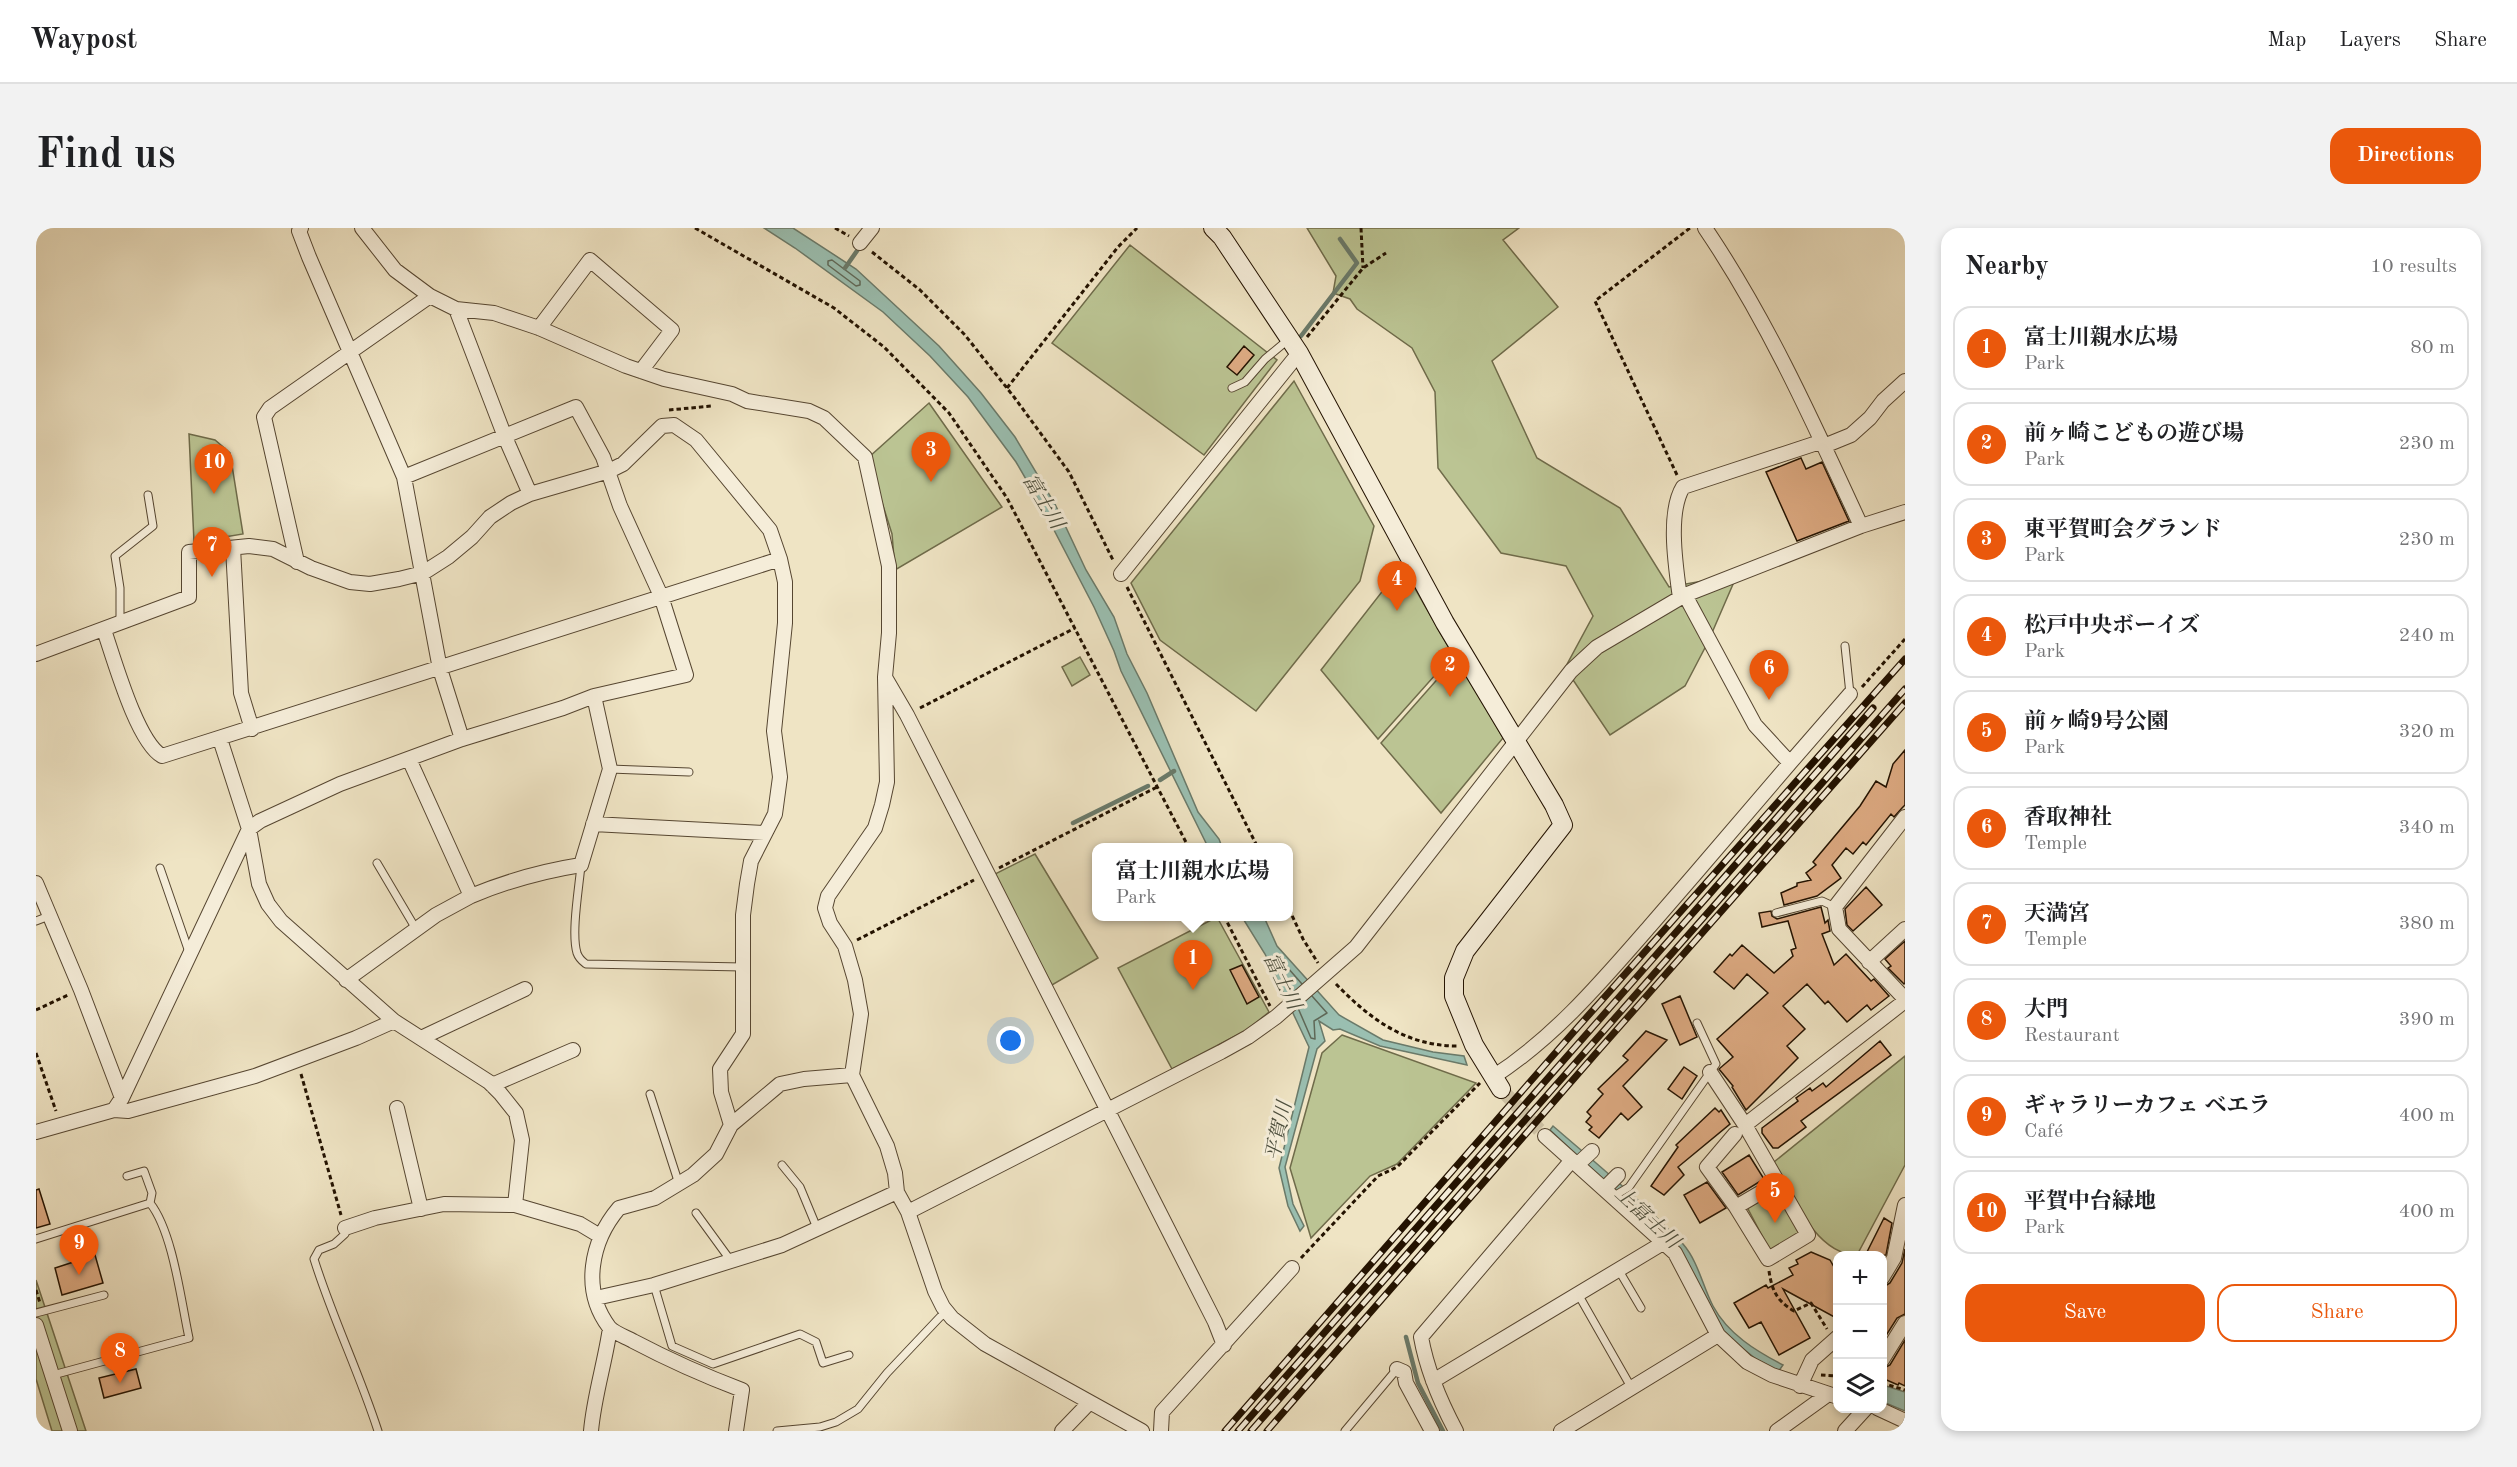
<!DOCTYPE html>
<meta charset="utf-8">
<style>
:root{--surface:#fff;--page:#f2f2f2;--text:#202124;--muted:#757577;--line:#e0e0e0;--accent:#ea580c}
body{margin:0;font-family:"Old Standard TT","Noto Serif JP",serif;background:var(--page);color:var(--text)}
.controls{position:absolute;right:18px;bottom:18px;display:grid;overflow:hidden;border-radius:12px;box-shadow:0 3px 9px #0003}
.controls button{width:54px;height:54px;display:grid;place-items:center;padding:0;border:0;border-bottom:2px solid var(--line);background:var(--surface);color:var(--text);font:30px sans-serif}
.you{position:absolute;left:975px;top:813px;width:21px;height:21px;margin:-15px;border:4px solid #fff;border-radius:50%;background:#1a73e8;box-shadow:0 0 0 9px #1a73e833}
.badge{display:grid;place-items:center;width:39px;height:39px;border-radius:50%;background:var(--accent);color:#fff;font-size:20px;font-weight:700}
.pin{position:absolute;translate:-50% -50px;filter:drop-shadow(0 2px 3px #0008)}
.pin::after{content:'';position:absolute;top:32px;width:21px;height:18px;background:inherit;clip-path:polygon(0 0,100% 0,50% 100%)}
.popup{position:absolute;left:1056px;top:615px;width:201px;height:78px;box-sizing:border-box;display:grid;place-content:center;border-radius:12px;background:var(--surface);filter:drop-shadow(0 2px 4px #0005);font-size:20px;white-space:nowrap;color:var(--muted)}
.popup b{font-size:22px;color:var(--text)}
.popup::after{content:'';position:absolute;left:50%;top:100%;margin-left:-12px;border:12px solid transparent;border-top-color:var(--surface)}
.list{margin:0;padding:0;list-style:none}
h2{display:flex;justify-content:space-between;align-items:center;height:78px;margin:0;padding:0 24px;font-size:26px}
h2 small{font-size:20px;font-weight:400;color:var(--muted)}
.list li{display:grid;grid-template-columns:39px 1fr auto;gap:18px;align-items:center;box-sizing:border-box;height:84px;margin:0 12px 12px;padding:0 12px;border:2px solid var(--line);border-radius:18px}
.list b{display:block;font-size:22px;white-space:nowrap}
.list p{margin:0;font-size:20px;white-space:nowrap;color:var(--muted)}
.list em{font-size:20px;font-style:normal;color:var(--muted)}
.actions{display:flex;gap:12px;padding:18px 24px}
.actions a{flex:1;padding:14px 0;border:2px solid var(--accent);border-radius:18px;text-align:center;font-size:21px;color:var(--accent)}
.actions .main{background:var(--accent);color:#fff}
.icon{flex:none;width:33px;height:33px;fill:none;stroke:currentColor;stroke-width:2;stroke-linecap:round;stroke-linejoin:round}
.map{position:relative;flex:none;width:1869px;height:1203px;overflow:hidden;border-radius:18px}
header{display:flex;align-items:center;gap:36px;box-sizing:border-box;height:84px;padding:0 30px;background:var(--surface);border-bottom:2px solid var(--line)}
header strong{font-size:28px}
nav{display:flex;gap:33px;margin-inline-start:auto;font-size:21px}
.intro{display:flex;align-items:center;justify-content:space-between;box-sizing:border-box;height:144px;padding:0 36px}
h1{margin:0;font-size:42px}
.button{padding:15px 27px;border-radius:18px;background:var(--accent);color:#fff;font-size:21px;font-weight:700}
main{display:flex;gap:36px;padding:0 36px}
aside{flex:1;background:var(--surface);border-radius:18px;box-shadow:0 3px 9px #0003}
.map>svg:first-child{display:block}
.green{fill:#bbc493;stroke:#6f6b4a;stroke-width:1.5}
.water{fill:#9abfb1;stroke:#6a7a6a;stroke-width:1.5}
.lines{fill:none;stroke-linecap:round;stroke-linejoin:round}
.shore{stroke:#5e6858;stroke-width:1.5}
.stream{stroke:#6a7a6a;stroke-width:4.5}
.building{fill:#deab83;stroke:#231200;stroke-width:1.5}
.street-tunnel{stroke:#d0c4a7;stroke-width:14;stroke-dasharray:14 7;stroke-linecap:butt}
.lane-casing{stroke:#564631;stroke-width:9}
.street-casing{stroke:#564631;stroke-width:16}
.secondary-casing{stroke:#231200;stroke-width:20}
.path{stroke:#231200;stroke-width:3;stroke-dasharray:4.5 3;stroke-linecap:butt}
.lane{stroke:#f5edd9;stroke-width:7}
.street{stroke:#f5edd9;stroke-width:14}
.secondary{stroke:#f5edd9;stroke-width:18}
.rail-casing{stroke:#231200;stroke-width:7}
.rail{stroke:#f5edd9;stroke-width:4.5;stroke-dasharray:14;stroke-linecap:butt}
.labels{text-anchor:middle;stroke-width:6;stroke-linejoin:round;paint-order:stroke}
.water-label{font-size:20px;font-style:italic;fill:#4d4f3e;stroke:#f5edd9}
</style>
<header>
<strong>Waypost</strong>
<nav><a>Map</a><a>Layers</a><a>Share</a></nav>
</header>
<div class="intro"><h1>Find us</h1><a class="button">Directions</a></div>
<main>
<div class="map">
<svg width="1869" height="1203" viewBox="0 0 1869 1203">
<rect width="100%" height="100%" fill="#efe4c4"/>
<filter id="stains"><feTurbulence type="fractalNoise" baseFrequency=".00333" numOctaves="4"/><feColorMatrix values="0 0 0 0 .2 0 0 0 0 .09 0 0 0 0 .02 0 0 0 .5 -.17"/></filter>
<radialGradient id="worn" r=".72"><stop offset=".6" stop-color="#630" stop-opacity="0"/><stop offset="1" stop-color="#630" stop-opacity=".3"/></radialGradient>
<path class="green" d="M1271,0H1483L1467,12L1522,79L1456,133L1501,230L1584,280L1633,359L1701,347L1672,414L1649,458L1574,507L1529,440L1557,388L1530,338L1465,325L1402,240L1399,164L1376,120L1321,81L1314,71L1297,65L1300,48Z
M1094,17L1241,132L1168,227L1016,115Z
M1258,153L1338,298L1324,353L1220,483L1124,412L1095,355Z
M893,175L966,279L859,342L856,306L832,230Z
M153,206L179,212L194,225L207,306L158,314Z
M1366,338L1417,427L1342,511L1285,442Z
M1044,429L1054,447L1036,458L1026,439Z
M1421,429L1467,510L1405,585L1345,515Z
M999,626L1062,730L1016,757L957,647Z
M1181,689L1233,784L1211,802L1136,841L1082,740Z
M1306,807L1440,855L1361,936L1334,948L1275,1010L1254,940L1286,825Z
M1869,828V937L1821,1027C1779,1027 1756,966 1738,934Z
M1737,964L1753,985L1763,1004L1751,1017L1734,1023L1711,979Z
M0,1052L50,1203H16L0,1151Z"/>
<path class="water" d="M728,0H757L820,41L903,118L945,165L979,209L1019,276L1050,342L1078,389L1091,426L1111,465L1162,584L1183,611L1186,619H1172L1085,443L1078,423L1058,379L1005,277L980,234L932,169L894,128L847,84L759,20Z
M1206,689H1228L1241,718L1303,787L1347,812L1397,824L1428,828L1431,837L1344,818L1304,801L1297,802L1283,793L1289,813L1281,821L1249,939L1257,976L1268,998L1264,1003L1252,978L1243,940L1273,819L1229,726Z
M1517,898C1561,936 1607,974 1647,1016C1662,1033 1667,1059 1677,1078C1692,1106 1720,1123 1747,1137L1742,1144L1720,1131L1691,1108L1678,1091L1644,1023L1514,902Z
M1847,1157L1869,1164V1183L1847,1174Z"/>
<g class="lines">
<path class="shore" d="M792,33L796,32L824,53V57L820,58L792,37Z
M1254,766L1239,734L1240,731H1244L1266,756
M1262,780L1275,810L1279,811L1278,793L1291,785L1276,768"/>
<path class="stream" d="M809,40L823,20
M1265,108L1321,35L1304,11
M1124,552L1138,543
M1037,595L1112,558
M1370,1109L1382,1155L1407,1203"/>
</g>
<path class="building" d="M1208,118L1218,127L1201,147L1191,139Z
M1765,230L1770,241L1786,234L1813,293L1761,313L1730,244Z
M1869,522V577L1866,580L1858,589L1855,586L1830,617L1827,614L1817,626L1810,620L1796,637L1805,650L1781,668L1748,677L1745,665L1761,658V655L1775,652L1770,645L1780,637L1777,634L1824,578L1840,553L1850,559L1857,536Z
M1830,659L1846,677L1817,703L1811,697L1809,681Z
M1785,679L1789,695L1792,692L1794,703L1786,706L1798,737L1810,726L1835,753L1838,751L1853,768L1835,782L1831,777L1811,794L1792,773L1789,776L1771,756L1747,778L1769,801L1751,818L1762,830L1710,882L1696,859L1697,858L1683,841L1697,829L1681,811L1732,765L1711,746L1698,761L1678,744L1694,726L1696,728L1706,717L1738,745L1757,728L1755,722L1760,720L1752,693L1726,699L1723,685L1735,683L1736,688L1741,691Z
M1869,713V755L1868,756L1852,740L1855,738L1849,731Z
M1206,737L1223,769L1211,776L1194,742Z
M1644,768L1661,809L1644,817L1626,776Z
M1610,803L1631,812L1587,858L1606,879L1592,892L1585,885L1563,910L1553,902L1556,899L1550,894L1555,888L1551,884L1567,866L1562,861L1592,832L1587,828Z
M1844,813L1855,827L1765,893L1770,899L1742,920H1737L1726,905V900L1762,873L1760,870L1774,860L1776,863L1787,855L1790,859Z
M1648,839L1661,848L1646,871L1632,861Z
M1679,880L1683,884L1685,882L1694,896L1642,939L1648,947L1628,967L1615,958L1642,919L1640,917Z
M1713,927L1728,951L1702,967L1686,944Z
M1671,954L1690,980L1664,995L1648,967Z
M3,961L14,996L0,1000V962Z
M1848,990L1856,995L1850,1027L1829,1028Z
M1869,1021V1086L1861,1090L1846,1114V1060L1854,1055L1866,1035Z
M1775,1024L1794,1032L1802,1046V1091L1747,1061L1774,1110L1743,1127L1725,1094L1713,1100L1698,1075L1730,1057L1732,1060L1757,1047L1753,1040L1762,1036L1760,1032Z
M59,1027L67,1055L26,1067L19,1040Z
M1869,1112V1158L1863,1155L1862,1157L1846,1150V1141L1854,1137Z
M100,1141L105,1160L68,1170L63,1150Z"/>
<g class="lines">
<path class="street-tunnel" d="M1465,861L1509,908"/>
<defs>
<path id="lane" d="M1196,160L1209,154L1229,131L1253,111
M84,395V360L79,328L117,298L112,267
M1809,418L1814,466
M574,541L653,544
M341,635L380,701
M545,637C543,660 535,705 541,725C543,731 546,733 550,736L707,739
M124,640L153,724
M1740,685L1786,673L1799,679
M0,693L13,688
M614,866L643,956
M746,937L764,959L781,1000
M1578,968L1593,959L1680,836L1661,795
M660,985L695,1033
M309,1000V1006L298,1016L283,1022L278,1031C296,1089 323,1144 342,1203
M0,1011L114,975
M1582,1041L1605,1080
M618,1057L636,1118L677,1136L764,1106L780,1114L787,1135L813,1127
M1542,1066L1595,1159
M0,1085L68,1067
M17,1147L153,1110C145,1073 137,1004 114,975L116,965L108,943L91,948
M741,1203L784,1199L800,1194L822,1181L851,1145L904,1089L912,1084
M1309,1203L1361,1141"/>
<path id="street" d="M265,0L263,3L273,29L368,249L404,441L426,511
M326,0L359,42L394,68L420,81L458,85L503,100L590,138L628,151L696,166L711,173L773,183L788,190L829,229L853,338V405L849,449L851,554L846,577L839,600L792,668L789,680L794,695L809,718L819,752L825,786L816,847L851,918L859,945L861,964L872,984L899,1063L907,1079L916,1090L949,1116L1106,1203
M1669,0C1732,93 1778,196 1825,298
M824,15L836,0
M420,81L469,209L494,266
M503,100L554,32L636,102L605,143
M1788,218L1815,207L1834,190L1847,173L1869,153
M197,320L205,465L216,501
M261,334L228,189L234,180L394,68
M1085,346L1263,125
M1649,367L1719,497L1754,535L1814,466
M1644,370C1640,340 1631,285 1647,259L1784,214
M68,402C78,431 101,514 126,528L744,331
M0,426L153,369V324L213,318L237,321L275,340L314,354L334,356L363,351L387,345L412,329L436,309L454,289L475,275L494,266L573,243L587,236L626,198L638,197L660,212L734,302L744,331L749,354V395L738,503L744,549L739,586L715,633L711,656L707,687V806L684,841L685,864L695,897L680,926L657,947L619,970L583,980C555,1013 545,1062 573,1099C578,1105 590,1109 597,1113C633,1132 669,1148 706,1162L700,1203
M850,451L871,487L1179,1094L1188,1117
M184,511L213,601L223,656L232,676L245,693L358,793L453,854L464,865L480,885L486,912L479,977L408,976L339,990L309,1000
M1869,589L1799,679L1803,701L1869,771
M557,596L729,605
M0,655L45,762L86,870
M435,668C471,653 507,643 545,637L574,541L558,468
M1833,734L1869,701
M310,752L400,687L435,668L373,531
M385,810L489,761
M1674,844L1709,897L1772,1007L1732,1031L1700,979L1741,955
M1457,849C1519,809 1566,753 1614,698C1661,644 1707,590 1754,535
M456,857L537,822
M361,880L385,981
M78,882L92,883L219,848L320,810L358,793
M695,897L744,856L768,851L816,847
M1709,897L1869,773
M0,904L78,882L86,870L213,601L224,593L304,556L426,511L527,480L558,468L650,447L625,368L584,278L567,229L540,179L368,249
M1699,906L1671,939L1700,979
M1509,908L1639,1025L1682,1107L1711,1134L1736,1147L1802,1169
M1542,936L1556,923
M1569,960L1582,947
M479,977L544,996L564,1008
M872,984L1185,824L1212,809L1240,789L1320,719L1535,443L1561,419L1649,367L1825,298L1869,284
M1846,1050L1858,1030L1869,977
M560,1070L618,1057L746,1017L861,964
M0,1097L34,1203
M1846,1132L1869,1095
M1361,1141L1368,1144L1370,1155L1396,1203
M1397,1153L1627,1015
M1764,1158L1776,1132L1802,1109
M1841,1180L1869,1193
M555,1203C558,1168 569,1135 574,1100
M1026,1203L1053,1175
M1125,1203L1126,1184L1256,1040
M1420,1203C1404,1173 1391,1143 1385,1109L1536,932
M1525,1203L1682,1107
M1741,1203L1791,1167
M1809,1203L1830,1180"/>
<path id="secondary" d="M1177,0L1186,9L1263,125L1409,395L1518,577L1527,597L1429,723L1418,750V768L1438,817L1465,861"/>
</defs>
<use href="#lane" class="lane-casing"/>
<use href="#street" class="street-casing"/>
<use href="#secondary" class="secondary-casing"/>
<path class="path" d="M659,0L798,80L848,119L913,185L971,270L1153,620
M799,0L813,8
M1325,0L1327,40
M836,24L884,62L929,107L978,169L1033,244L1077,332
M1271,109L1327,40L1350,25
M971,160L1082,19L1101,0
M633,182L676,178
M1641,247L1559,73L1654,0
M1091,359L1222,620
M1826,459L1869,411
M884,480L1039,400
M963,640L1121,559
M1253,681L1267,711L1282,735
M1188,688L1234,778
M821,712L938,652
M1300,756C1334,791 1370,818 1421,818
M0,782L32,767
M0,825L20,883
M265,846L305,987
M1265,1030L1342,948L1361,939L1444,855
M1733,1043C1736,1063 1741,1073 1758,1083L1775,1075L1791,1101
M0,1062L4,1075
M1785,1147L1802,1148
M1846,1155L1869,1162"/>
<use href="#lane" class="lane"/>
<use href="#street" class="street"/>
<use href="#secondary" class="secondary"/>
<defs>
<path id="rail" d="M1189,1203L1542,799L1869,431
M1202,1203L1837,480
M1215,1203L1869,461
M1231,1203L1562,823L1869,475"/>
</defs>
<use href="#rail" class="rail-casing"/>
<use href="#rail" class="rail"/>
</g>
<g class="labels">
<g class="water-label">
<text transform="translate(1008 273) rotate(59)" y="7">富士川</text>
<text transform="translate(1247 753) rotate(64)" y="7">富士川</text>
<text transform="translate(1242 903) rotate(-78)" y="7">平賀川</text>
<text transform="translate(1612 989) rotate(43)" y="7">上富士川</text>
</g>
</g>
<rect width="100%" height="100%" filter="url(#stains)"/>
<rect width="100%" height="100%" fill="url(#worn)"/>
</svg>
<div class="controls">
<button>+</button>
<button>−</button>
<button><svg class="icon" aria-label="layers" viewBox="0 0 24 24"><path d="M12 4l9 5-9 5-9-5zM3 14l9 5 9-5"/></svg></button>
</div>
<div class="you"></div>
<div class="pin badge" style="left:1157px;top:762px">1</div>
<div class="popup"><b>富士川親水広場</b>Park</div>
<div class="pin badge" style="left:1414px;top:469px">2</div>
<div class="pin badge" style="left:895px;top:254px">3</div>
<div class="pin badge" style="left:1361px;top:383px">4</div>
<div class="pin badge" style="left:1739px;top:995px">5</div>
<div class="pin badge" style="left:1733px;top:472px">6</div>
<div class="pin badge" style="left:176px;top:349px">7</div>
<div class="pin badge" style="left:84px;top:1155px">8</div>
<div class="pin badge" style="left:43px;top:1047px">9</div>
<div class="pin badge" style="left:178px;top:266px">10</div>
</div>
<aside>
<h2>Nearby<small>10 results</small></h2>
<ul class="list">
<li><span class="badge">1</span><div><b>富士川親水広場</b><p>Park</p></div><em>80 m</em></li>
<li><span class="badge">2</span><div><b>前ヶ崎こどもの遊び場</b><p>Park</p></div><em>230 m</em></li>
<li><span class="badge">3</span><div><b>東平賀町会グランド</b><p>Park</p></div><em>230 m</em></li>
<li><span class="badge">4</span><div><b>松戸中央ボーイズ</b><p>Park</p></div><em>240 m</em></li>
<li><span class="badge">5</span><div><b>前ヶ崎9号公園</b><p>Park</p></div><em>320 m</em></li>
<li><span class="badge">6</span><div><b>香取神社</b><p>Temple</p></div><em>340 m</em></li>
<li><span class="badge">7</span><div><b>天満宮</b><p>Temple</p></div><em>380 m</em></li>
<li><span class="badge">8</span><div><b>大門</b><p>Restaurant</p></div><em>390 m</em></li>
<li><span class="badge">9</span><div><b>ギャラリーカフェ ベエラ</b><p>Café</p></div><em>400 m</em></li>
<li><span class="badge">10</span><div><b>平賀中台緑地</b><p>Park</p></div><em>400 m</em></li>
</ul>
<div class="actions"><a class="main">Save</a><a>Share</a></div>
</aside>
</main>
